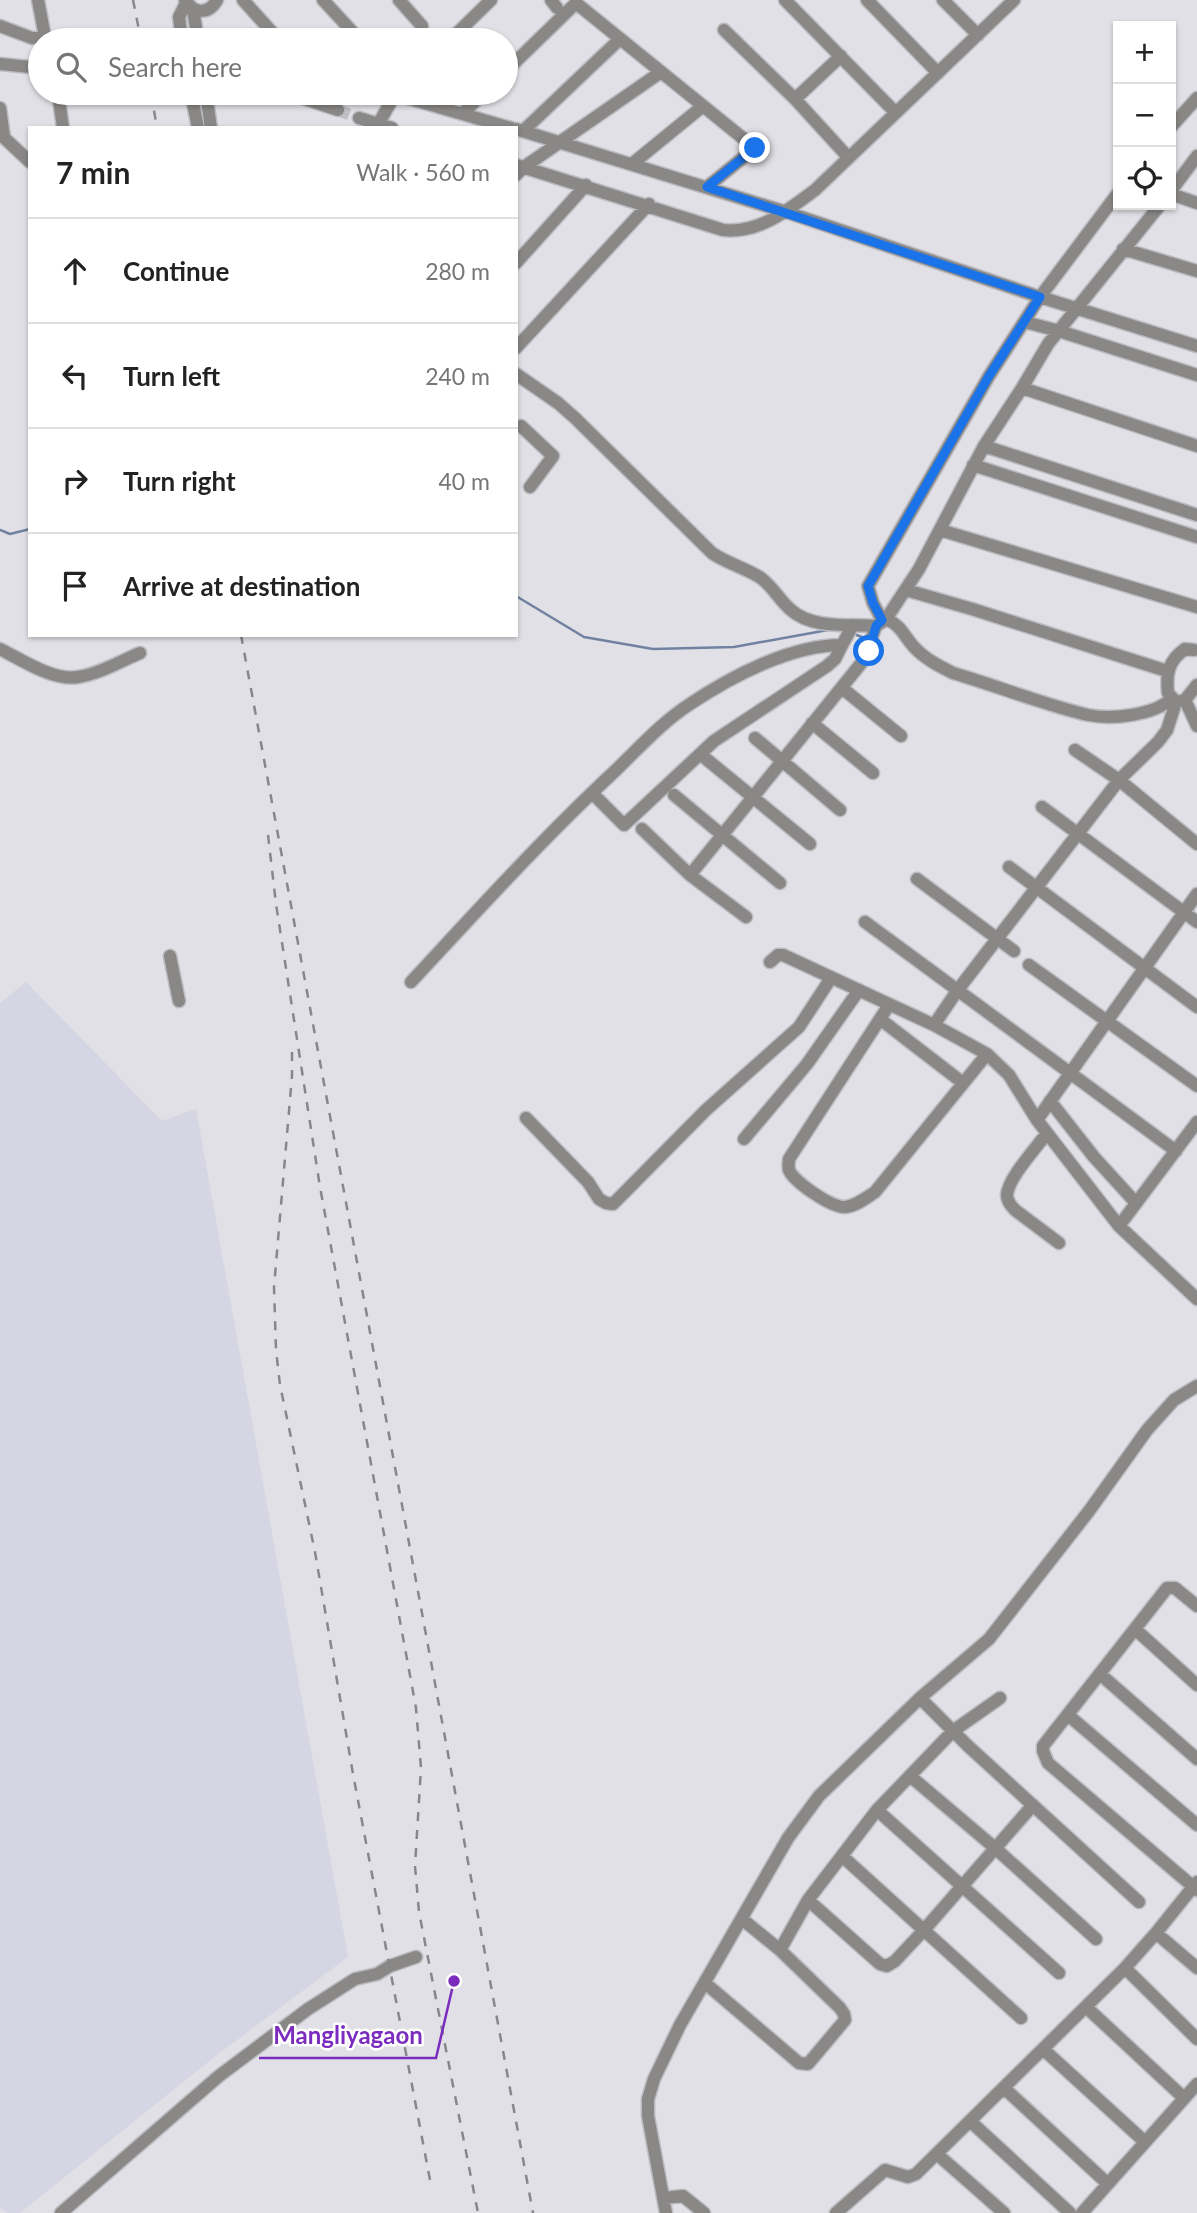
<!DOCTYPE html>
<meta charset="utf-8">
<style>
:root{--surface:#fff;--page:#f6f6f6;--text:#222;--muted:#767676;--line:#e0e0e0}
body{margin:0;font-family:Lato,sans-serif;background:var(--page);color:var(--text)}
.controls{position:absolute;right:21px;top:21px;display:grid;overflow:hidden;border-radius:0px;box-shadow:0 2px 5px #0004}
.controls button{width:63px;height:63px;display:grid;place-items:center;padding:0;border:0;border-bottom:2px solid var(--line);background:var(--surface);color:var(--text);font:35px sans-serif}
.stop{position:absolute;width:21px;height:21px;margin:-16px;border:5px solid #1a73e8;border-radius:50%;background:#fff}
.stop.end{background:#1a73e8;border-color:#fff;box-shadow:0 2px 7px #0008}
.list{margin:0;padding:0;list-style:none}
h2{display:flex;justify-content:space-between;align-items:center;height:91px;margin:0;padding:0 28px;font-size:30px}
h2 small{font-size:23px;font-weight:400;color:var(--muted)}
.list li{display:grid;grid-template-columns:46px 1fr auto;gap:21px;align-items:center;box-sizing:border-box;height:105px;padding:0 28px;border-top:2px solid var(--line)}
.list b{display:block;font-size:26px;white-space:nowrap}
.list em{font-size:23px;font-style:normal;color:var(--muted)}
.icon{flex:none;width:38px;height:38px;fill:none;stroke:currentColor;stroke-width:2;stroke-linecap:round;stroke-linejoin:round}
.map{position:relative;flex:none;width:1197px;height:2213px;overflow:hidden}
.search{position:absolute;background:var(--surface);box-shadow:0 2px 5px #0004;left:28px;top:28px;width:490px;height:77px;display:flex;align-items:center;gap:18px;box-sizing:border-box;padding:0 24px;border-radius:38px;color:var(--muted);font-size:26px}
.panel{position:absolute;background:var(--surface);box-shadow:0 2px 5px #0004;left:28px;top:126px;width:490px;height:511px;border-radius:0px}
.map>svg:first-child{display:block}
.built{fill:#d5d5e3}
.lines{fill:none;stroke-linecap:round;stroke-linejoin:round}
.stream{stroke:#7181a1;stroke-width:2.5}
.minor-tunnel{stroke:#bfbfc4;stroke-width:12;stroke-dasharray:12 6;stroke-linecap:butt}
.minor-casing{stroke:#bbbbc1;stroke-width:15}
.minor{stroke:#898886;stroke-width:12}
.rail{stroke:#87878b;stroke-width:2.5;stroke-dasharray:9 9;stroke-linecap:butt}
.route{stroke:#1a73e8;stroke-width:9}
.leader{fill:none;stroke:#7b2cbf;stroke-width:2.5}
.callout-dot{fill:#7b2cbf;stroke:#fff;stroke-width:2.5}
.callout-label{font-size:24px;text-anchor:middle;font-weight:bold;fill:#7b2cbf;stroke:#fff;stroke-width:5;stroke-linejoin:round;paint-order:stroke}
</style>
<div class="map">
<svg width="1197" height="2213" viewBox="0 0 1197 2213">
<rect width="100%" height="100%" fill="#e0e0e6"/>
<path class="built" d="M26,982L162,1121L196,1109L348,1957L213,2058L20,2213H7L0,2208V1003Z"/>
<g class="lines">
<path class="stream" d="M0,530L10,534L30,529
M516,596L584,637L653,649L734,647L828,630
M854,634L867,639"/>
<path class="minor-tunnel" d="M338,110L359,118"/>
<defs>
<path id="minor" d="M186,0C194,15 209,14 217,0
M243,0L279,40
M323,0L360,40
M399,0L422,26
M551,0L557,8
M785,0L895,112
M867,0L938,73
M943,0L978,35
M193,9L198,40
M0,26L32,38L45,37L38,0
M724,30L795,99L848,157
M182,40L179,17L187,1L185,0
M450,40L491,0
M0,64L40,68
M506,71L576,3L755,148L707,187
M58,93L63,128
M191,93L198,128
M206,93L211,128
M295,93L302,98L338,110
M390,93L511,128
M795,99L841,56
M0,108L4,137
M462,114L484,93
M359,118L392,128
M1171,127L1197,98
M376,128L396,93
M516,129L786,212L1040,297L1118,193
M523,131L620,39
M0,134L30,162
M632,164L703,106
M516,165L723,230C759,234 788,210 815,190L1014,0
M516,175L524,167L661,72
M1171,191L1197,156
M1171,194L1197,203
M1123,249L1197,271
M516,263L586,185
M1025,322L1059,331L1197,375
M516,348L649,204
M516,374L558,403L575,418L712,553C728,564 746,568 761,578C773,587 780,601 791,610C812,629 849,624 876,626L886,619C902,626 903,635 914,647C925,659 939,666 953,673C997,686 1045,705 1088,715C1112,720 1154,715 1171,699
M1022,388L1048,344L1160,205
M521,426L553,456L530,487
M984,446L1197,515
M973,465L1197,537
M940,530L1197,607
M906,590L972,609L1167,671
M886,619L919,569L984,446L1022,388L1197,446
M882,620L873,603L868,586L989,376L1040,297L1197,346
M0,649C22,660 53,681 78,677C99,674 121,661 140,653
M842,688L901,736
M1185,700L1197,726
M1176,702L1168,693C1166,674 1168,661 1185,649L1194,650
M1176,702L1185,700L1197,685
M812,723L873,773
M755,738L840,810
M1075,750L1119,780L1197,844
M705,758L810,844
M592,793L624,825L714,741L827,666L835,659L842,645
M674,795L780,883
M1042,807L1197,922
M642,829L690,875
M1009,867L1197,1007
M917,879L1014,951
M746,917L690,875L863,661L876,626
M865,922L1176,1151
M170,956L179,1001
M770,962L778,955H783L934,1025L987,1054L1009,1075L1037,1120
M1029,965L1197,1086
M411,982C477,911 543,838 615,771C638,749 662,722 690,704C732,676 791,645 842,645L853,625
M889,1005L789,1159C789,1162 788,1166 789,1170C794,1182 832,1208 845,1207C856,1206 866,1198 875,1192L987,1054
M880,1019L963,1083
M934,1025L957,991L1119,780L1158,742L1167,730L1176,702
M1050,1101L1094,1157L1136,1203
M526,1118L588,1182L599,1199L606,1203L613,1204L706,1110L799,1027L831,978
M1197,1122L1119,1226L1197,1299
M1047,1133C1037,1147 1008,1178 1007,1195C1007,1201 1011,1206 1015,1210L1059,1243
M744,1139L807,1064L859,990
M1119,1226L1037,1120L1197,894
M1197,1606L1175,1588H1167L1043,1746V1751L1048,1763L1197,1890
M1135,1629L1197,1685
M1100,1674L1197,1759
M920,1698L968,1746L1139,1902
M1068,1715L1197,1825
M910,1776L995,1848L1096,1939
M877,1810L1059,1973
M842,1856L1021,2018
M808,1900L880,1964L887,1966L895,1961L924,1930L1033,1805
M1156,1933L1197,1968
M780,1950L808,1900L877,1810L953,1731L1000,1698
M1125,1968L1197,2039
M705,1983L799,2063L808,2064L845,2020L844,2014L840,2008L780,1950L742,1919
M1086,2007L1184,2098
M1043,2049L1145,2142
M1004,2088L1108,2184
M970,2121L1070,2213
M937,2154L1004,2213
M663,2198L683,2196L704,2213
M61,2213L219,2076L308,2009L355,1979L377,1974L390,1966L416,1957
M666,2213L648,2116V2099L654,2079L680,2025L788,1838L819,1796L920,1698L989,1639L1089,1511L1147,1430L1174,1400L1197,1386
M836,2213L885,2170L908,2177L916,2174L1125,1968L1156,1933L1197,1882
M1082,2213L1197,2084"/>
</defs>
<use href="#minor" class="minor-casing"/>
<use href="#minor" class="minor"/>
<path class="rail" d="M133,0L141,40
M151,93L157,128
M241,635L533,2213
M268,835L276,904L320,1187L416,1708L421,1768L415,1866L419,1912L478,2213
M292,1052V1076L274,1287L276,1350L280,1385L315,1552L353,1774L430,2180"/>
</g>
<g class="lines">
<path class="route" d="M755,148L707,187L1040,297L989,376L868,586L873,603L882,620L876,626L869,651"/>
</g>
<path class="leader" d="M454 1981L436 2058H259"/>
<circle class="callout-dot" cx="454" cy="1981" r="7"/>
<g class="callout-label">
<text x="348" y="2044">Mangliyagaon</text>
</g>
</svg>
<div class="controls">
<button>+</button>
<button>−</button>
<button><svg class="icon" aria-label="locate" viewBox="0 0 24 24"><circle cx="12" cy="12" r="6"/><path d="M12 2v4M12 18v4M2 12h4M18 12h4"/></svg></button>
</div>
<div class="stop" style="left:869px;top:651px"></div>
<div class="stop end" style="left:755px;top:148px"></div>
<div class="search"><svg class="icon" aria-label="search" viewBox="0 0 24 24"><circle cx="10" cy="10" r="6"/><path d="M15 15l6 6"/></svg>Search here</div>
<section class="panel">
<h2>7 min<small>Walk · 560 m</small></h2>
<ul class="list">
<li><svg class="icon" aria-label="ahead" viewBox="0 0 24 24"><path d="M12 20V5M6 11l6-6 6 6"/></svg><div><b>Continue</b></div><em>280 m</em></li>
<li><svg class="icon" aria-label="left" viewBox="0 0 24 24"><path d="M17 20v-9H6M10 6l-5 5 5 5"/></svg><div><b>Turn left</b></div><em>240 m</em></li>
<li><svg class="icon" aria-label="right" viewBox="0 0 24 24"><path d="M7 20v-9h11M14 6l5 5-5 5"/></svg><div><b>Turn right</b></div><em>40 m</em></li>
<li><svg class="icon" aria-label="arrive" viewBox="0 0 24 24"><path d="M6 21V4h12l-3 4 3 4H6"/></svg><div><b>Arrive at destination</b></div></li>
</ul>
</section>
</div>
